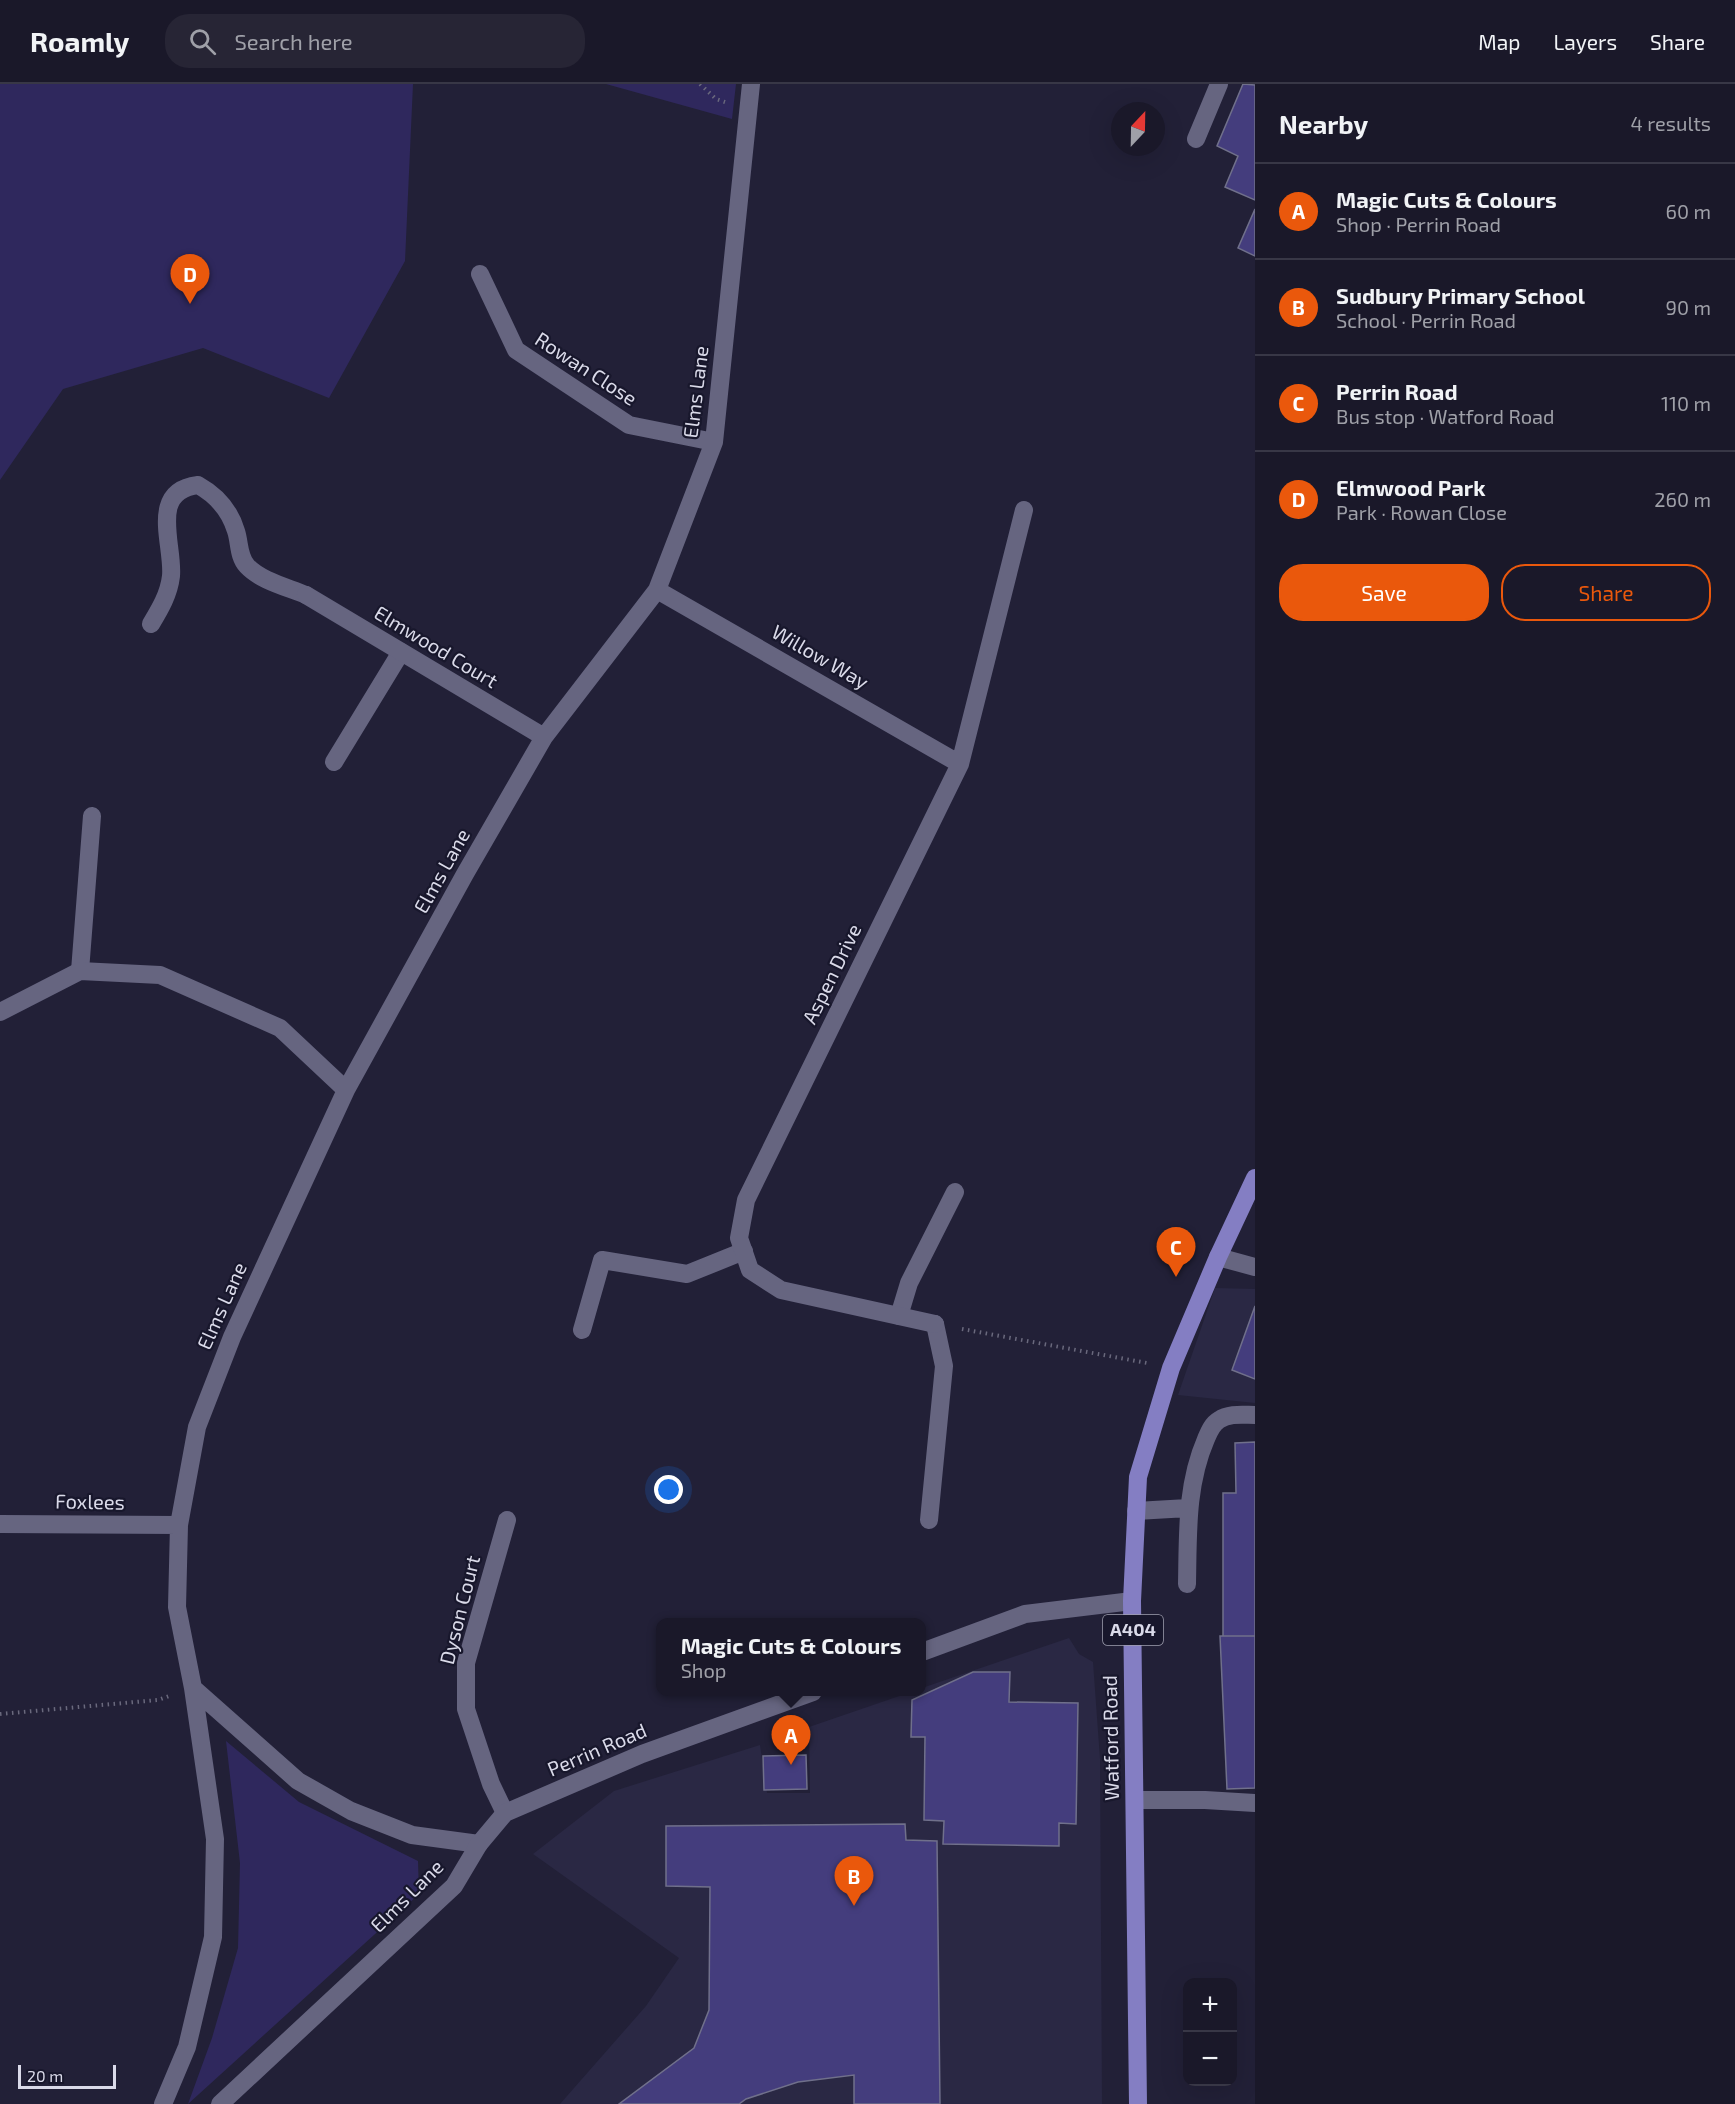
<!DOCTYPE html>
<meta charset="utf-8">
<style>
:root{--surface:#1a1829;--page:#272535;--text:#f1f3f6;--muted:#9fa0a8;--line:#383746;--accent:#ea580c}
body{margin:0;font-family:"Exo 2",sans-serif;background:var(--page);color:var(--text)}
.controls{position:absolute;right:18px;bottom:18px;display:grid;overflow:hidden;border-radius:12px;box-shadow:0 6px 24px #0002}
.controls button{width:54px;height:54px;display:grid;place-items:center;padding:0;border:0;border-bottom:2px solid var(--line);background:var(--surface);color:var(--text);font:30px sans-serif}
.compass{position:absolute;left:1111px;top:18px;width:54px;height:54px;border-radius:50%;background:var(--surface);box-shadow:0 6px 24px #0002;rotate:22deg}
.scale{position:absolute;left:18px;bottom:15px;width:98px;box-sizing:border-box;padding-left:6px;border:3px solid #dadae9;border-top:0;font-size:16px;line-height:21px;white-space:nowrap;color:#dadae9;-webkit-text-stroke:4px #18172c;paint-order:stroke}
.you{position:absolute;left:669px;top:1406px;width:21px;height:21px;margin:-15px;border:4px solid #fff;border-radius:50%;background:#1a73e8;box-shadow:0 0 0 9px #1a73e833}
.badge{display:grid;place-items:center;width:39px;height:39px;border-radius:50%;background:var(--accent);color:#fff;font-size:20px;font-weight:700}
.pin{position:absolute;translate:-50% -50px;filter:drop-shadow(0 2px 3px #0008)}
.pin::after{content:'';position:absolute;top:32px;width:21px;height:18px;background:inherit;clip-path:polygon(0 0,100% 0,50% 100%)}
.popup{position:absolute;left:656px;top:1534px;width:270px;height:78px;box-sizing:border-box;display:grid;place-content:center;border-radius:12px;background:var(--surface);filter:drop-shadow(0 2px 4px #0005);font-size:20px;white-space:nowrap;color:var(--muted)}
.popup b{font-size:22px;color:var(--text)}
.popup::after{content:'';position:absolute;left:50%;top:100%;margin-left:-12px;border:12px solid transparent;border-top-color:var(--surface)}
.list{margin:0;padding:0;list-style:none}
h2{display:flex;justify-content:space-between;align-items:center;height:78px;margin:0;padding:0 24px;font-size:26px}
h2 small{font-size:20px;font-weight:400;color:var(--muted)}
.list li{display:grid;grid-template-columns:39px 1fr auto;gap:18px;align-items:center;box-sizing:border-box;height:96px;padding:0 24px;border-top:2px solid var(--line)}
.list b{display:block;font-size:22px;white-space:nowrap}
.list p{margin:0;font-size:20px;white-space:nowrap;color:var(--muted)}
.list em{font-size:20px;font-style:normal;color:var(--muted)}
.actions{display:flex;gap:12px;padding:18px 24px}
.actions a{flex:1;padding:14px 0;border:2px solid var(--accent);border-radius:24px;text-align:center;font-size:21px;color:var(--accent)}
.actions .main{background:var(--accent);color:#fff}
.icon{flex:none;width:33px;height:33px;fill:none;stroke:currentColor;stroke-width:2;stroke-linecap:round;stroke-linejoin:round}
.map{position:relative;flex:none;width:1255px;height:2020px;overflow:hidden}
header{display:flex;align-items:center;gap:36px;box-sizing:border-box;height:84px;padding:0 30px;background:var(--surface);border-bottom:2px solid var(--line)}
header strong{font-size:28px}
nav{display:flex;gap:33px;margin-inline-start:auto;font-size:21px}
.search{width:420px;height:54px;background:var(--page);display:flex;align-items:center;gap:15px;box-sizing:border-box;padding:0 21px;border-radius:24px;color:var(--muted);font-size:22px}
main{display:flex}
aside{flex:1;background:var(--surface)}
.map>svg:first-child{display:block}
.built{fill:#2a2844}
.green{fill:#2f285d}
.building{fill:#443d7d;stroke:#70708b;stroke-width:1.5}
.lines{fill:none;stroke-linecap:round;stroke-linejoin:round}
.path{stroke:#6a697d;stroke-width:4;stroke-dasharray:1.5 4.5;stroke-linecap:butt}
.lane{stroke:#666580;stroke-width:18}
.street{stroke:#666580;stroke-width:18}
.secondary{stroke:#666580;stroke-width:18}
.primary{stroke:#847ec3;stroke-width:18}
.labels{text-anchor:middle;stroke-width:4.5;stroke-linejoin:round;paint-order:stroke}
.shield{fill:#18172c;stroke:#a0a0b0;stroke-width:1.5}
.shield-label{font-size:18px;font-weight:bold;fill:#dadae9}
.street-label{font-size:20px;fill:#dadae9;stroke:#18172c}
</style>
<header>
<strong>Roamly</strong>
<div class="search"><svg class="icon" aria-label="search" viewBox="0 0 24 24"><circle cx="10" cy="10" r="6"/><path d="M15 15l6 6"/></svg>Search here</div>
<nav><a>Map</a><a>Layers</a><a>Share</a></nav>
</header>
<main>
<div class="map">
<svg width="1255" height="2020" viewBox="0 0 1255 2020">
<rect width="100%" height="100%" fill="#222037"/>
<path class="built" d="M1215,1204L1255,1205V1319L1178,1311Z
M1069,1554L1079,1570L1093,1578L1100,1675L1102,2020H560L646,1922L679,1874L533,1770L614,1707L760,1661L767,1709H810L809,1643L911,1608H922V1604Z"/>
<path class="green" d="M0,0H413L405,177L329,314L203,264L63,305L0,396Z
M606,0H736L732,35Z
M226,1657L299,1718L418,1777L419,1810L188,2020L212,1954L238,1864L240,1779Z"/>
<path class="building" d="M1243,0L1255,1V116L1225,103L1238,72L1217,62Z
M1255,125V172L1238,164Z
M1255,1222V1295L1232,1286Z
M1255,1358V1552H1223V1409H1236L1235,1359Z
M1220,1552H1255V1704L1227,1705Z
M973,1588H1010L1009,1618L1078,1619L1076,1740L1059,1739V1762L943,1760L944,1737L924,1736L925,1653H911L912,1616Z
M806,1671L807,1705L764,1706L763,1672Z
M905,1740L906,1756L937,1757L940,2020H854V1991L798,1998L746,2015L739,2020H619L694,1964L709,1926L710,1803L666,1802V1742Z"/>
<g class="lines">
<path class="path" d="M700,0L716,15L725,18
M962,1245L1147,1279
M0,1630L158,1616L169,1612"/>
<path class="lane" d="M1196,55L1219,0
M151,540C160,525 169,510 171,492C174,461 148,407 198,401C216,411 230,427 236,447C240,459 238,472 247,482C261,497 287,503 306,511
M334,678L401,568
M80,887L92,732
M899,1232L909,1199L955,1108
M582,1246L602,1176L687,1190L744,1167
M1136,1427L1188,1424
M929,1436L944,1282L935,1240
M1187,1500C1188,1450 1186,1401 1206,1355C1209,1348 1212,1340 1219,1336C1229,1329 1243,1331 1255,1331
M1135,1716H1205L1255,1719"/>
<path class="street" d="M480,190L516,266L629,341L714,358
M657,506L960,680
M306,511L544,653
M0,928L80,887L160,891L280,944L346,1006
M1218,1173L1255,1183
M935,1240L781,1206L750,1186L739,1154L746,1116L960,680L1024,426
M0,1440L179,1441
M193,1604L298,1697L351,1727L412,1751L479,1760
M505,1729L491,1700L466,1625V1579L507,1436
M163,2020L187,1963L213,1853L215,1755L193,1604L177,1523L179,1441L197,1343L232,1253L346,1006L465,790L544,653L657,506L714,358L751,0"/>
<path class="secondary" d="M922,1568L1025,1530L1132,1517
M220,2020L454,1802L479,1760L505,1729L642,1670L813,1608"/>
<path class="primary" d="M1138,2020L1132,1517L1138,1393L1171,1284L1218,1173L1255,1094"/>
</g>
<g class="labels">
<rect class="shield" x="1103" y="1531" width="60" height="30" rx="4.5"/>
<g class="shield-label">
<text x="1133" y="1552">A404</text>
</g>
<g class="street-label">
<text transform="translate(586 285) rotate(33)" y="7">Rowan Close</text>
<text transform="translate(696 308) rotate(-83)" y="7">Elms Lane</text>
<text transform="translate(436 563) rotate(31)" y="7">Elmwood Court</text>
<text transform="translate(820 573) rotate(30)" y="7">Willow Way</text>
<text transform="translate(442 787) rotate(-61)" y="7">Elms Lane</text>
<text transform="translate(832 890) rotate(-64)" y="7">Aspen Drive</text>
<text transform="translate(222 1222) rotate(-66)" y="7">Elms Lane</text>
<text transform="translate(90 1418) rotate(1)" y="7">Foxlees</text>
<text transform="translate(460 1526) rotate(-76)" y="7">Dyson Court</text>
<text transform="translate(1111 1654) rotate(-91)" y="7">Watford Road</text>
<text transform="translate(597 1666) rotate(-23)" y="7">Perrin Road</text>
<text transform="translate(407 1812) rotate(-45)" y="7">Elms Lane</text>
</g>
</g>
</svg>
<div class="controls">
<button>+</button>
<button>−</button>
</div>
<svg class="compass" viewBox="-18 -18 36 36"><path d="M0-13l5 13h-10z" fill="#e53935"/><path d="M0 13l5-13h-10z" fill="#9fa0a8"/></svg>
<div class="scale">20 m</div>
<div class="you"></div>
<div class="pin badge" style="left:791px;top:1681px">A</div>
<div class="popup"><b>Magic Cuts &amp; Colours</b>Shop</div>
<div class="pin badge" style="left:854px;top:1822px">B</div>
<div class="pin badge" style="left:1176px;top:1193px">C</div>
<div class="pin badge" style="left:190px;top:220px">D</div>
</div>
<aside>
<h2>Nearby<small>4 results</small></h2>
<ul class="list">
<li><span class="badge">A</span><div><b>Magic Cuts &amp; Colours</b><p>Shop · Perrin Road</p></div><em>60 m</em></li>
<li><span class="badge">B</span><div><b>Sudbury Primary School</b><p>School · Perrin Road</p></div><em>90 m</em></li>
<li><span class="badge">C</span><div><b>Perrin Road</b><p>Bus stop · Watford Road</p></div><em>110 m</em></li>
<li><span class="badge">D</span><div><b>Elmwood Park</b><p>Park · Rowan Close</p></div><em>260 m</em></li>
</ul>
<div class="actions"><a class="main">Save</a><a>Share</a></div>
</aside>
</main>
